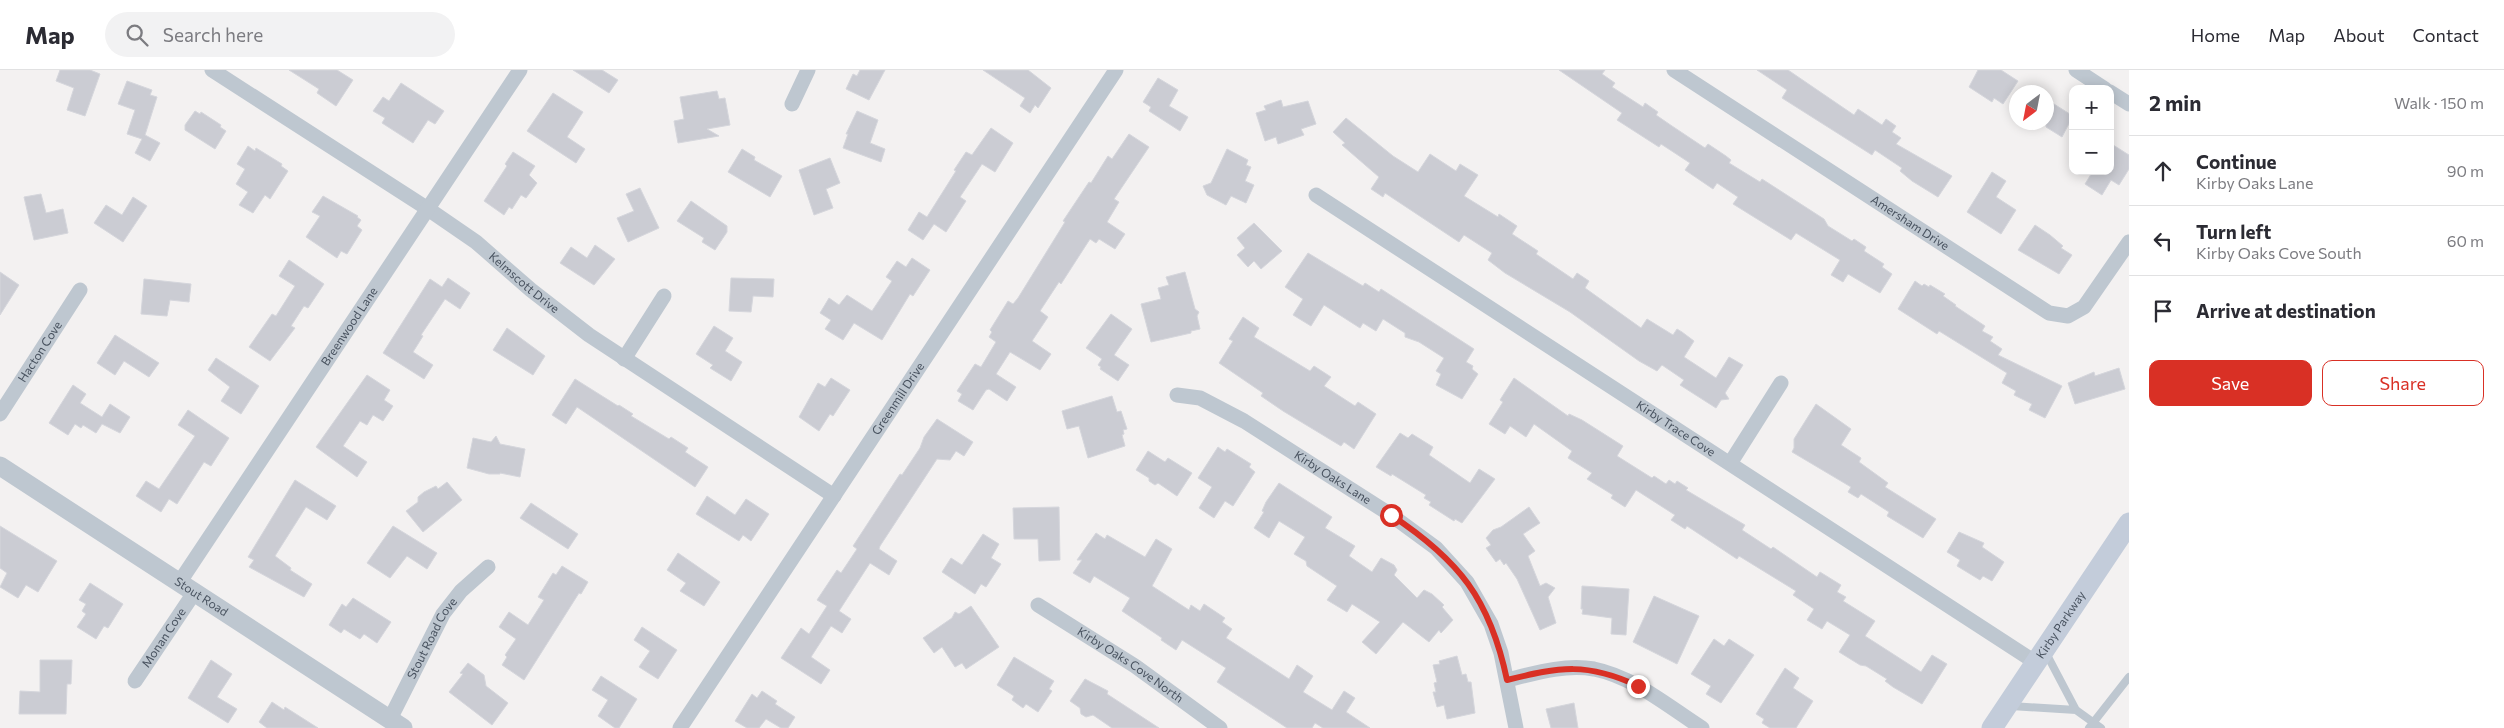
<!DOCTYPE html>
<meta charset="utf-8">
<style>
:root{--surface:#fff;--page:#f2f2f3;--text:#2b2b33;--muted:#7c7c81;--line:#e1e1e2;--accent:#d93025}
body{margin:0;font-family:Commissioner,sans-serif;background:var(--page);color:var(--text)}
.controls{position:absolute;right:15px;top:15px;display:grid;overflow:hidden;border-radius:10px;box-shadow:0 2px 12px #0003}
.controls button{width:45px;height:45px;display:grid;place-items:center;padding:0;border:0;border-bottom:1px solid var(--line);background:var(--surface);color:var(--text);font:25px sans-serif}
.compass{position:absolute;left:2009px;top:15px;width:45px;height:45px;border-radius:50%;background:var(--surface);box-shadow:0 2px 12px #0003;rotate:212deg}
.stop{position:absolute;width:15px;height:15px;margin:-11px;border:4px solid #d93025;border-radius:50%;background:#fff}
.stop.end{background:#d93025;border-color:#fff;box-shadow:0 1px 5px #0008}
.list{margin:0;padding:0;list-style:none}
h2{display:flex;justify-content:space-between;align-items:center;height:65px;margin:0;padding:0 20px;font-size:21px}
h2 small{font-size:16px;font-weight:400;color:var(--muted)}
.list li{display:grid;grid-template-columns:32px 1fr auto;gap:15px;align-items:center;box-sizing:border-box;height:70px;padding:0 20px;border-top:1px solid var(--line)}
.list b{display:block;font-size:19px;white-space:nowrap}
.list p{margin:0;font-size:16px;white-space:nowrap;color:var(--muted)}
.list em{font-size:16px;font-style:normal;color:var(--muted)}
.actions{display:flex;gap:10px;padding:15px 20px}
.actions a{flex:1;padding:11px 0;border:1px solid var(--accent);border-radius:10px;text-align:center;font-size:18px;color:var(--accent)}
.actions .main{background:var(--accent);color:#fff}
.icon{flex:none;width:28px;height:28px;fill:none;stroke:currentColor;stroke-width:2;stroke-linecap:round;stroke-linejoin:round}
.map{position:relative;flex:none;width:2129px;height:658px;overflow:hidden}
header{display:flex;align-items:center;gap:30px;box-sizing:border-box;height:70px;padding:0 25px;background:var(--surface);border-bottom:1px solid var(--line)}
header strong{font-size:24px}
nav{display:flex;gap:28px;margin-inline-start:auto;font-size:18px}
.search{width:350px;height:45px;background:var(--page);display:flex;align-items:center;gap:12px;box-sizing:border-box;padding:0 18px;border-radius:28px;color:var(--muted);font-size:19px}
main{display:flex}
aside{flex:1;background:var(--surface)}
.map>svg:first-child{display:block}
.building{fill:#cbccd3;stroke:#d5d6dc}
.lines{fill:none;stroke-linecap:round;stroke-linejoin:round}
.service{stroke:#bec7d0;stroke-width:8}
.minor{stroke:#bec7d0;stroke-width:15}
.tertiary{stroke:#bec7d0;stroke-width:19}
.secondary{stroke:#c3ccda;stroke-width:21}
.route{stroke:#d93025;stroke-width:6}
.labels{text-anchor:middle;stroke-width:5;stroke-linejoin:round;paint-order:stroke}
.street-label{font-size:12px;fill:#48525f;stroke:#fff}
</style>
<header>
<strong>Map</strong>
<div class="search"><svg class="icon" aria-label="search" viewBox="0 0 24 24"><circle cx="10" cy="10" r="6"/><path d="M15 15l6 6"/></svg>Search here</div>
<nav><a>Home</a><a>Map</a><a>About</a><a>Contact</a></nav>
</header>
<main>
<div class="map">
<svg width="2129" height="658" viewBox="0 0 2129 658">
<rect width="100%" height="100%" fill="#f3f1f1"/>
<path class="building" d="M60,0H90L100,4L85,46L67,40L74,18L56,11Z
M289,0H337L353,10L336,36L317,23L319,19Z
M573,0H602L618,10L609,23Z
M860,0H885L869,30L846,19L853,4L857,6Z
M983,0H1028L1051,18L1038,38L1035,35L1030,43L1020,36L1025,28Z
M1559,0H1605L1602,4L1615,13L1612,17L1643,37L1645,33L1658,42L1656,45L1672,56L1705,78L1708,74L1726,86L1731,90L1729,93L1760,112L1762,109L1824,149L1828,156L1852,171L1854,169L1866,177L1864,181L1884,194L1882,197L1892,204L1880,223L1848,204L1843,212L1831,205L1840,190L1796,163L1791,170L1733,134L1738,127L1717,113L1713,119L1685,100L1690,93L1661,74L1659,77L1617,50L1622,43Z
M1757,0H1788L1854,45L1858,39L1882,55L1886,49L1896,56L1892,62L1901,68L1896,74L1952,106L1938,127L1912,111L1900,101L1902,98L1875,80L1872,85L1782,28L1787,20Z
M1978,0H2001L2018,11L2003,34L1994,28L1992,32L1969,17Z
M1158,8L1178,20L1169,36L1188,47L1180,61L1149,41L1151,37L1143,32Z
M127,11L152,20L150,25L157,27L145,65L160,73L150,91L135,83L142,69L127,64L135,40L118,34Z
M401,13L444,41L435,54L428,50L413,73L382,53L385,48L373,41L383,27L389,31Z
M717,21L719,29L725,28L730,55L707,59L719,66L678,73L674,51L684,49L680,27Z
M553,23L583,42L567,67L585,79L576,93L527,61Z
M2046,29L2073,46L2062,67L2046,57Z
M1281,30L1283,37L1308,31L1316,54L1301,59L1304,65L1278,74L1276,67L1265,71L1256,43L1266,40L1264,36Z
M195,41L200,44L201,42L221,55L220,57L226,61L215,79L185,60V55Z
M857,41L878,50L870,73L885,79L881,92L843,78L848,64H846Z
M1346,48L1393,86L1418,102L1430,84L1456,101L1460,94L1478,105L1464,126L1498,147L1499,144L1517,156L1512,164L1538,181L1536,184L1573,209L1577,203L1589,211L1585,218L1641,258L1647,249L1673,265L1677,259L1682,262L1694,271L1684,287L1716,308L1729,287L1743,295L1725,323L1729,329L1721,330L1716,338L1680,315L1684,310L1662,295L1657,301L1639,291L1570,242L1505,203L1488,190L1492,183L1464,165L1459,172L1385,123L1383,127L1371,119L1379,107L1342,75L1345,73L1333,62Z
M991,58L1013,73L995,102L982,94L960,127L966,131L946,162L934,154L923,170L908,160L919,142L927,147L956,101L954,100L966,82L972,85Z
M1129,64L1149,77L1114,129L1119,132L1107,152L1125,164L1115,179L1099,169L1096,173L1090,169L1061,214L1059,212L1040,241L1048,247L1032,271L1051,284L1040,300L1010,282L996,304L1016,317L1007,331L989,319L986,320L973,340L958,331L962,324L957,321L975,294L981,297L996,272L989,267L992,262L990,260L1008,231L1013,234L1018,228L1065,152L1063,151L1089,112L1091,113L1108,86L1112,89Z
M2110,73L2129,85V99L2119,115L2111,110L2102,125L2085,114L2093,101H2110Z
M248,76L255,81L256,78L282,94L281,96L288,101L270,129L265,125L253,143L239,135L248,122L236,114L245,99L237,94Z
M742,79L755,87L754,90L782,106L770,127L728,102Z
M1227,79L1248,90L1246,95L1251,97L1245,111L1254,115L1246,133L1231,126L1226,135L1207,125L1203,116L1211,113Z
M513,82L535,96L529,105L537,113L526,128L521,125L512,139L509,137L504,145L484,131L507,96L505,94Z
M830,88L840,113L826,119L833,138L814,145L799,100Z
M1992,102L2006,111L1996,127L2016,140L2001,164L1967,142Z
M640,118L659,158L628,172L617,148L634,141L626,124Z
M41,124L46,143L63,139L68,163L34,170L24,127Z
M323,126L358,146L357,147L361,150L357,156L362,160L347,184L341,181L337,188L306,167L320,146L312,142Z
M133,127L147,136L123,172L94,153L106,135L122,145Z
M691,131L727,156V162L715,180L702,172L704,168L677,151Z
M1254,153L1282,181L1261,199L1254,191L1248,197L1237,185L1245,178L1237,168Z
M2035,155L2050,165L2063,176L2061,178L2072,185L2059,204L2018,180Z
M595,175L615,189L594,215L560,193L571,177L587,188Z
M1308,183L1363,216L1365,213L1379,222L1381,219L1474,279L1466,292L1473,296L1472,299L1478,304L1462,329L1436,315L1441,304L1436,301L1444,288L1419,272L1405,267V263L1383,249L1376,261L1363,253L1360,258L1324,235L1311,256L1293,245L1303,229L1285,217Z
M912,188L930,200L913,226L910,224L882,270L854,253L843,270L825,259L831,250L820,243L829,228L839,235L847,225L872,241L892,211L886,207L897,191L906,197Z
M289,190L324,214L308,238L304,236L291,256L295,258L270,291L249,277L272,244L276,246L295,216L279,206Z
M0,202L19,215L0,245Z
M1185,202L1195,239L1199,242L1197,246L1200,259L1191,261V263L1151,272L1141,234L1161,229L1158,218L1169,215L1166,207Z
M448,208L470,223L460,239L445,229L421,265L423,266L413,282L433,295L424,309L383,283L430,209L442,217Z
M731,208L774,209L773,227L753,226L751,242L729,241Z
M144,209L191,214L189,232L170,230L167,246L141,244Z
M1915,211L1922,216L1924,214L1929,217L1930,215L1945,224L1943,226L1956,235L1955,236L1985,256L1982,261L1993,267L1990,271L2002,279L1998,285L2062,316L2045,348L2029,340L2032,334L2014,325L2016,321L2002,313L2007,303L1939,261L1937,264L1898,239Z
M1111,244L1132,259L1114,285L1129,295L1118,311L1100,299L1101,297L1098,295L1102,289L1086,278Z
M1243,247L1259,258L1254,267L1310,301L1314,296L1331,307L1324,316L1355,336L1358,332L1376,344L1354,379L1344,372L1341,376L1283,341L1261,326L1263,323L1219,293L1233,271L1229,269Z
M714,256L733,268L725,281L742,292L731,311L710,298L713,295L696,284Z
M507,258L545,286L533,305L493,280Z
M115,265L159,293L149,307L124,291L115,305L97,293Z
M216,288L259,316L241,344L221,331L230,317L208,300Z
M2119,298L2125,319L2075,334L2068,313L2094,302L2095,306Z
M367,305L390,320L384,330L393,336L383,351L373,345L367,355L360,351L343,376L367,392L357,407L316,377Z
M831,308L850,320L833,346L830,344L819,361L799,347L818,313L825,317Z
M1514,308L1568,346L1569,344L1582,350L1623,376L1617,386L1652,408L1654,406L1666,414L1669,410L1675,414L1677,411L1688,418L1686,420L1745,455L1742,460L1771,479L1773,477L1817,507L1820,502L1841,515L1837,522L1846,527L1843,531L1875,551L1865,566L1921,602L1932,585L1947,594L1922,634L1893,617L1885,611L1887,609L1866,596L1860,595L1839,582L1850,565L1827,551L1822,559L1807,550L1814,539L1793,525L1796,521L1739,486L1737,489L1687,456L1685,459L1671,450L1675,445L1636,420L1625,437L1611,428L1613,425L1587,409L1592,403L1568,388L1572,381L1534,354L1526,367L1510,356L1505,364L1489,354L1503,332L1500,330Z
M575,309L618,336L619,335L633,344L631,346L669,369L671,367L688,378L685,382L708,397L695,417L577,337L566,354L552,345Z
M73,315L86,324L80,333L102,347L110,334L130,347L120,363L102,354L96,363L83,355L81,358L75,354L68,365L49,353Z
M1112,326L1117,342L1121,341L1127,359L1123,360L1124,364L1122,365L1125,376L1088,388L1079,356L1067,359L1062,341Z
M1816,334L1851,359L1841,375L1861,388L1859,392L1888,413L1885,417L1936,449L1923,468L1887,446L1889,442L1861,424L1858,428L1848,422L1851,417L1792,382L1794,378V369Z
M188,340L229,368L211,396L204,392L177,434L169,429L161,442L136,426L146,411L159,419L195,366L178,355Z
M937,349L973,372L964,386L956,381L950,390L937,389L880,476L879,479L897,491L889,505L870,493L839,541L851,549L842,563L831,556L811,587L830,600L821,614L781,588L801,558L809,564L827,536L817,530L837,500L841,503L857,479L853,476L900,404L902,405L920,378L924,367Z
M1400,363L1408,368L1412,364L1433,377L1429,385L1470,413L1479,399L1495,409L1462,453L1455,449L1454,451L1429,435L1431,432L1424,428L1426,425L1392,404L1391,406L1376,397Z
M496,366L500,374L525,379L520,407L500,403V404H489L467,398L473,368L491,372Z
M1218,377L1225,382L1227,379L1251,394L1249,397L1255,402L1233,436L1225,431L1214,448L1199,438L1212,417L1198,408Z
M1148,381L1165,392L1168,388L1192,403L1177,426L1158,413L1155,415L1149,411V408L1136,400Z
M295,410L336,436L327,450L306,437L275,486L291,498L290,500L312,514L304,527L249,497L254,490L248,487Z
M447,412L462,430L423,462L406,441L418,432V427L424,422L436,416L438,419Z
M1279,413L1332,447L1325,458L1355,476L1349,486L1372,502L1381,488L1394,495L1397,500L1394,505L1417,528L1424,520L1432,524L1444,535L1442,537L1453,550L1441,563L1439,560L1429,572L1403,552L1376,584L1362,572L1380,552L1352,534L1347,542L1327,530L1337,516L1307,496L1306,491L1294,484L1305,467L1279,451L1269,468L1254,458L1264,442L1262,441L1266,432Z
M707,426L735,445L746,429L769,444L751,471L743,465L739,471L696,444Z
M531,433L578,464L568,479L520,448Z
M1059,437L1060,490L1039,491L1038,469H1014L1013,438Z
M1529,437L1540,453L1523,464L1535,481L1528,486L1540,516L1546,513L1555,518L1548,527L1556,553L1540,560L1517,509L1506,493L1504,495L1500,489L1496,492L1486,478L1491,475L1486,468L1493,460L1501,457Z
M0,456L57,491L38,522L26,515L18,528L0,517L7,503L0,498Z
M393,456L437,483L427,499L407,486L390,508L367,493Z
M1959,462L1984,473L1982,477L2004,492L1992,511L1983,506L1980,510L1957,496L1960,490L1947,482Z
M1096,463L1105,469L1107,465L1145,487L1156,469L1172,479L1152,516L1189,540L1191,535L1200,541L1204,534L1225,548L1222,552L1232,559L1226,568L1289,609L1297,595L1313,606L1303,622L1332,640L1344,621L1355,628L1346,642L1370,658H1323L1315,653L1312,658H1287L1217,612L1226,598L1182,570L1176,580L1161,570L1162,568L1122,541L1130,528L1094,506L1090,513L1073,503L1082,490H1077Z
M983,464L999,474L991,488L1001,494L986,517L981,514L975,524L942,502L951,488L962,495Z
M678,483L720,512L704,536L680,521L686,513L667,500Z
M562,496L588,512L581,524L579,523L524,610L502,595L507,587L505,585L516,569L499,557L509,542L528,555L544,530L538,527L553,503L556,505Z
M90,513L123,534L108,558L104,556L96,569L77,557L86,544L82,541L86,534L79,530Z
M1582,516L1629,519L1626,565L1611,564L1612,548L1582,544L1583,539H1581Z
M1654,526L1699,546L1677,594L1633,572Z
M353,528L391,552L377,573L364,564L360,569L344,559L341,563L329,555L342,534L346,537Z
M971,536L999,577L966,599L962,593L955,597L942,577L934,583L923,568L952,548L955,542L959,544Z
M642,557L677,580L658,609L639,597L650,581L634,570Z
M1714,569L1724,576L1729,569L1754,585L1721,633L1706,624L1711,616L1691,604Z
M1457,586L1462,605L1466,604L1468,612H1471L1475,643L1447,649L1444,635L1437,637L1433,622H1436L1434,613L1437,612L1433,595L1440,594L1439,591Z
M1014,587L1054,611L1049,619L1052,621L1038,642L1026,634L1023,638L1012,630L1014,626L997,615Z
M40,590H72L71,614H67L66,644H19L20,621L40,622Z
M211,590L232,604L217,627L237,639L228,653L188,628Z
M468,593L484,605L486,616L508,633L492,655L449,622L463,604L460,603Z
M1785,598L1799,608L1793,618L1813,631L1796,658H1770L1762,653L1764,649L1756,644Z
M601,606L637,629L619,658H615L598,646L608,630L592,620Z
M1085,609L1108,621L1107,624L1159,658H1112L1093,645L1086,647L1081,644L1080,638L1070,631Z
M762,621L777,631L775,634L795,647L788,658H781L766,649L759,658H747L735,651L752,624L757,628Z
M272,632L284,640L285,637L318,658H267L259,652Z
M1574,633L1578,658H1551L1546,639Z"/>
<g class="lines">
<path class="service" d="M2046,583L2076,640L2101,658
M2011,636L2076,640
M2089,658L2129,607"/>
<g class="minor">
<path id="s1" d="M212,0L428,139L476,172L531,220L589,265L834,426"/>
<path id="s2" d="M1674,0L2049,243L2068,246L2084,237L2129,172"/>
<path d="M2076,0L2105,19"/>
<path d="M2110,22L2129,34"/>
<path d="M792,34L808,0"/>
<path id="s3" d="M1316,125L2035,592"/>
<path d="M624,289L664,226"/>
<path id="s4" d="M1177,325L1200,328L1244,351L1391,445L1436,478L1467,512L1491,554L1501,583L1516,658"/>
<path id="s5" d="M0,344L80,220"/>
<path d="M1731,392L1781,313"/>
<path id="s6" d="M179,513L520,0"/>
<path id="s7" d="M1038,535L1135,596L1220,658"/>
<path d="M1507,610C1535,603 1565,594 1594,599C1634,607 1669,637 1702,658"/>
<path id="s8" d="M135,611L194,523"/>
<path id="s9" d="M390,649L443,544L461,521L488,497"/>
<path id="s10" d="M680,658L1116,0"/>
</g>
<path class="tertiary" id="s11" d="M0,396L403,658"/>
<path class="secondary" id="s12" d="M1992,658L2129,453"/>
</g>
<g class="lines">
<path class="route" d="M1391,445C1459,490 1490,529 1507,610C1560,597 1587,592 1638,616"/>
</g>
<g class="labels">
<g class="street-label">
<text dy="4" stroke="none"><textPath href="#s2" startOffset="281">Amersham Drive</textPath></text>
<text dy="4" stroke="none"><textPath href="#s1" startOffset="378">Kelmscott Drive</textPath></text>
<text dy="4" stroke="none"><textPath href="#s6" startOffset="308">Breenwood Lane</textPath></text>
<text dy="4" stroke="none"><textPath href="#s5" startOffset="74">Hacton Cove</textPath></text>
<text dy="4" stroke="none"><textPath href="#s10" startOffset="395">Greenmill Drive</textPath></text>
<text dy="4" stroke="none"><textPath href="#s3" startOffset="429">Kirby Trace Cove</textPath></text>
<text dy="4" stroke="none"><textPath href="#s4" startOffset="178">Kirby Oaks Lane</textPath></text>
<text dy="4" stroke="none"><textPath href="#s11" startOffset="240">Stout Road</textPath></text>
<text dy="4" stroke="none"><textPath href="#s12" startOffset="124">Kirby Parkway</textPath></text>
<text dy="4" stroke="none"><textPath href="#s8" startOffset="52">Monan Cove</textPath></text>
<text dy="4" stroke="none"><textPath href="#s9" startOffset="91">Stout Road Cove</textPath></text>
<text dy="4" stroke="none"><textPath href="#s7" startOffset="110">Kirby Oaks Cove North</textPath></text>
</g>
</g>
</svg>
<div class="controls">
<button>+</button>
<button>−</button>
</div>
<svg class="compass" viewBox="-18 -18 36 36"><path d="M0-13l5 13h-10z" fill="#e53935"/><path d="M0 13l5-13h-10z" fill="#7c7c81"/></svg>
<div class="stop" style="left:1391px;top:445px"></div>
<div class="stop end" style="left:1638px;top:616px"></div>
</div>
<aside>
<h2>2 min<small>Walk · 150 m</small></h2>
<ul class="list">
<li><svg class="icon" aria-label="ahead" viewBox="0 0 24 24"><path d="M12 20V5M6 11l6-6 6 6"/></svg><div><b>Continue</b><p>Kirby Oaks Lane</p></div><em>90 m</em></li>
<li><svg class="icon" aria-label="left" viewBox="0 0 24 24"><path d="M17 20v-9H6M10 6l-5 5 5 5"/></svg><div><b>Turn left</b><p>Kirby Oaks Cove South</p></div><em>60 m</em></li>
<li><svg class="icon" aria-label="arrive" viewBox="0 0 24 24"><path d="M6 21V4h12l-3 4 3 4H6"/></svg><div><b>Arrive at destination</b></div></li>
</ul>
<div class="actions"><a class="main">Save</a><a>Share</a></div>
</aside>
</main>
